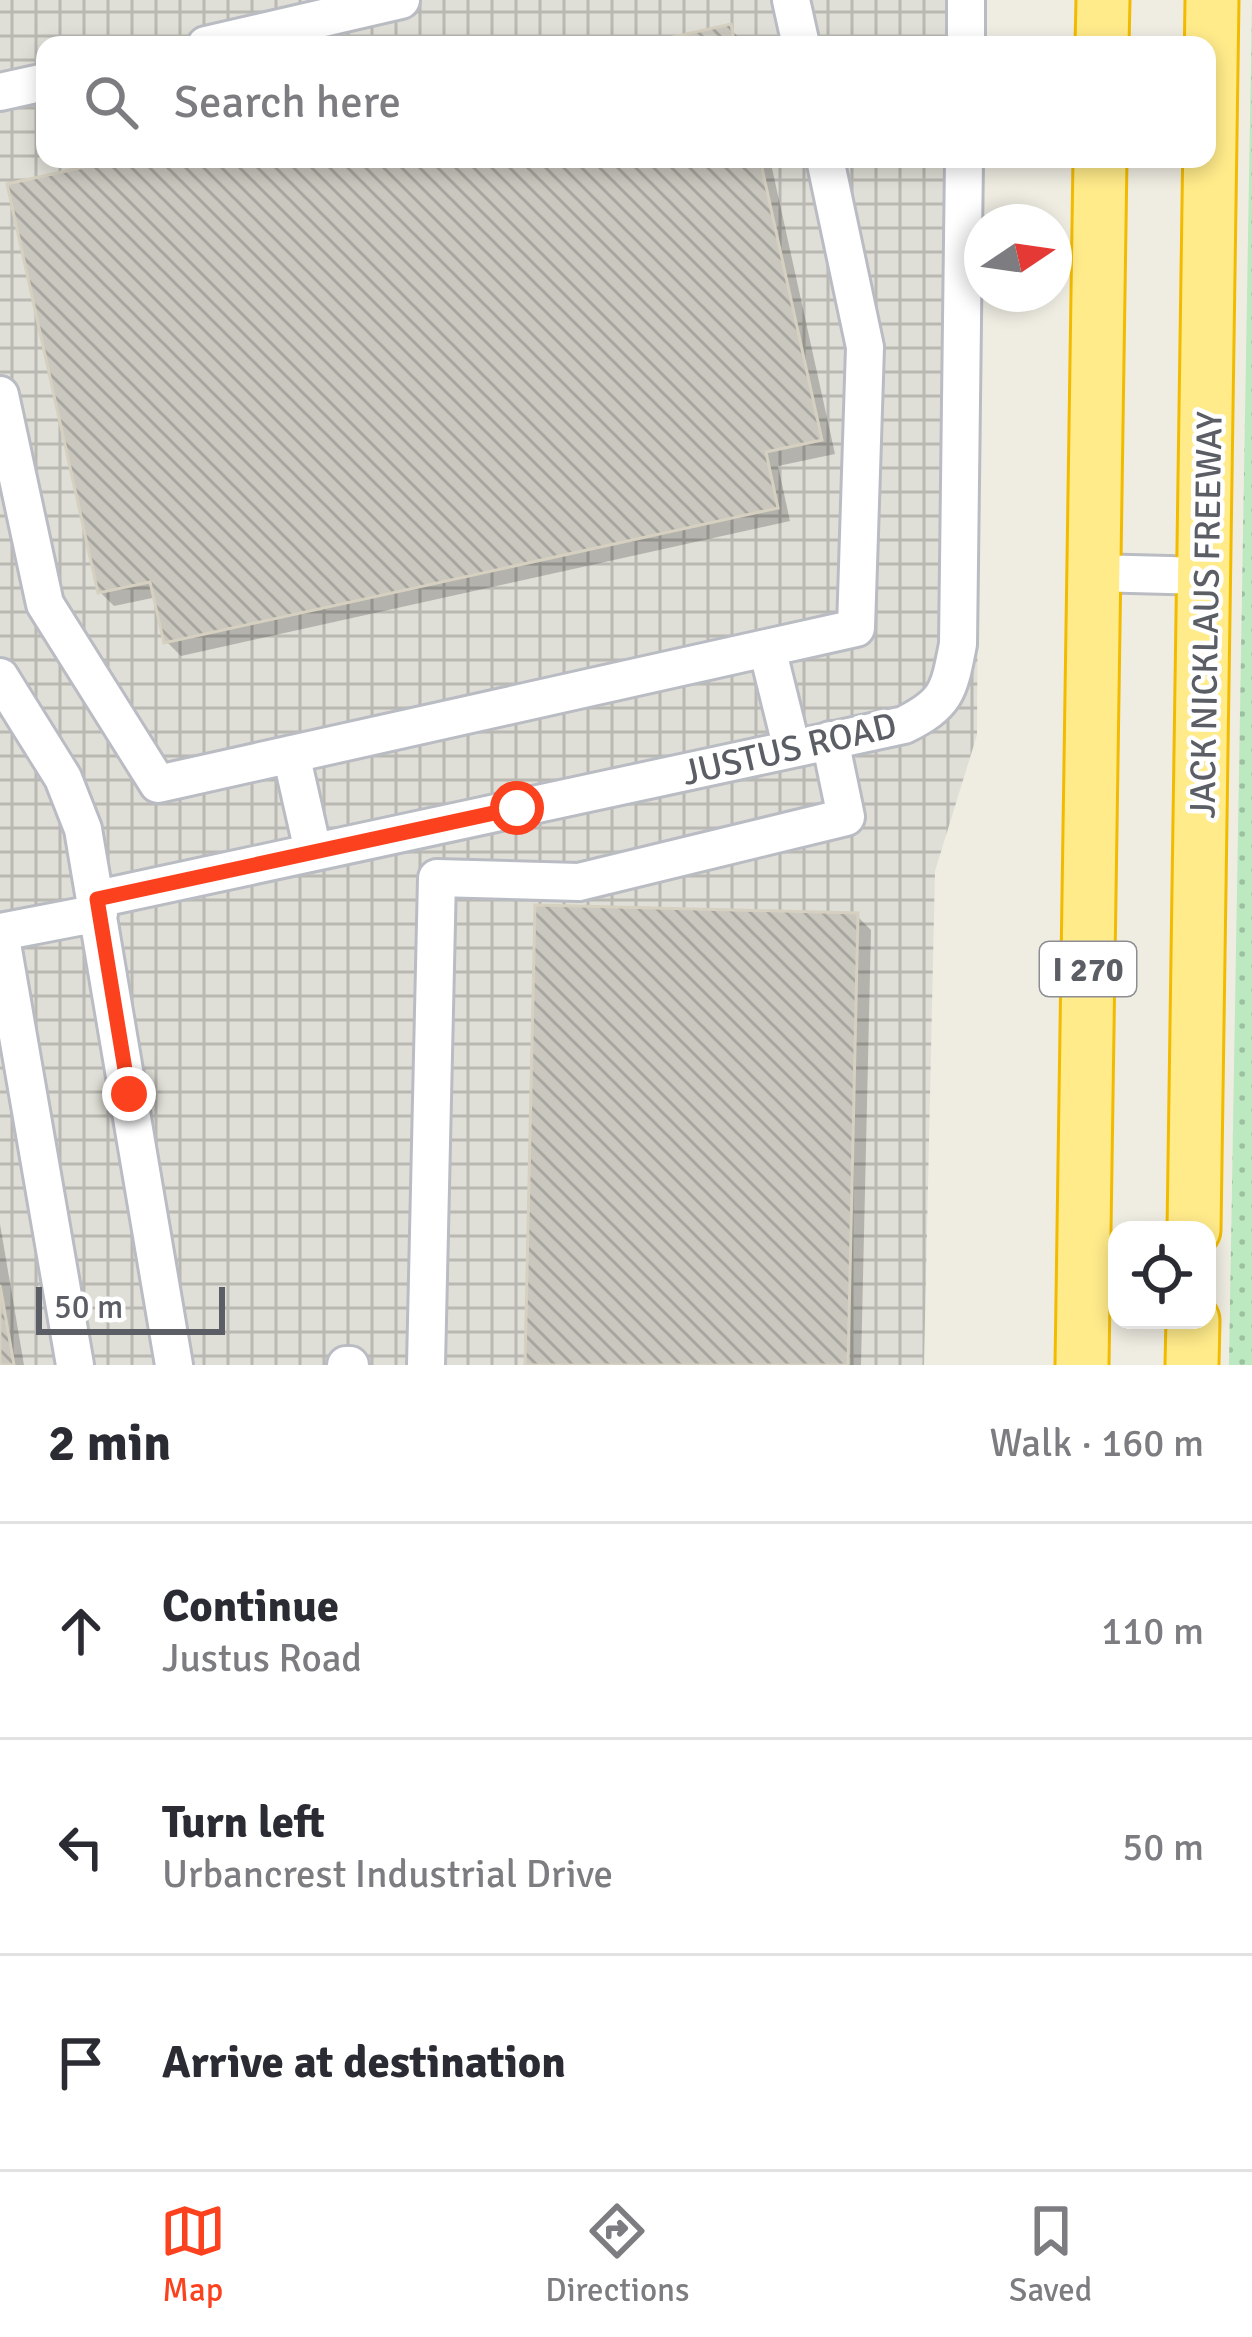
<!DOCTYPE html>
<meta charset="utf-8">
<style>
:root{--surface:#fff;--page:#f2f2f3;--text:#2b2b33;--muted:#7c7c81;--line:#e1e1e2;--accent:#fb411d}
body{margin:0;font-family:Signika,sans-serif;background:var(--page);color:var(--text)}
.controls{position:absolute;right:36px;bottom:36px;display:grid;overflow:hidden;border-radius:24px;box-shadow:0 6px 18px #0003}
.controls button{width:108px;height:108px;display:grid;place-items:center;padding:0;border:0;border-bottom:3px solid var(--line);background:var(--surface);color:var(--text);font:60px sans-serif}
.compass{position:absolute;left:964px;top:204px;width:108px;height:108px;border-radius:50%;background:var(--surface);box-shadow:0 6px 18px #0003;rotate:77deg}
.scale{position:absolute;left:36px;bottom:30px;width:189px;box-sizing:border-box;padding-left:12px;border:6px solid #5b5e65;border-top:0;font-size:33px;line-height:42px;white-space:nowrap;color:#5b5e65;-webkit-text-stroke:9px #fff;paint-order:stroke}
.stop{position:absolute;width:36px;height:36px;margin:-27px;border:9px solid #fb411d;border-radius:50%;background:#fff}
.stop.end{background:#fb411d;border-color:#fff;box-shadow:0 3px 12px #0008}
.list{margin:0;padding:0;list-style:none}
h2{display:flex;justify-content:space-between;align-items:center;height:156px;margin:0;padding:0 48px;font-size:51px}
h2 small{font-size:39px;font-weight:400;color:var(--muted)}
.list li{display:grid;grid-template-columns:78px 1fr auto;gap:36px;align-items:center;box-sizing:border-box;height:216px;padding:0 48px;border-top:3px solid var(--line)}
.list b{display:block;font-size:45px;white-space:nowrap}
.list p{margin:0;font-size:39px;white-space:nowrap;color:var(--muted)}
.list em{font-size:39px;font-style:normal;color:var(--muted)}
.icon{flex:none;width:66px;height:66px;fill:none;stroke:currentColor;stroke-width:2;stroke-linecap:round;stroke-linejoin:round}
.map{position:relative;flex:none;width:1252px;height:1365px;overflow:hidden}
.search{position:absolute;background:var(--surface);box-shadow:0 6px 18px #0003;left:36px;right:36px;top:36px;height:132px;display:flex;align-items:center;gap:30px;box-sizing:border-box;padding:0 42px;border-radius:24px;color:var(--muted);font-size:45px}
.sheet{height:804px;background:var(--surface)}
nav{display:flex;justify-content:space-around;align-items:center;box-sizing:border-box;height:168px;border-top:3px solid var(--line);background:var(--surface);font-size:33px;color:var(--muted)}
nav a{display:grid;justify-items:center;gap:6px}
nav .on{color:var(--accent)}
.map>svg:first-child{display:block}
.industrial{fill:url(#industrial-grid)}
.green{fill:url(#green-dots)}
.shadow{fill:#0003}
.building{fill:url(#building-back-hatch);stroke:#d5d0c0;stroke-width:3}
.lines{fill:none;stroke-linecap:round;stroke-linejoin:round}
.minor-casing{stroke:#babcc3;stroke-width:42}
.highway-casing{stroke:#f2bb00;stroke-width:57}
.minor{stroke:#fff;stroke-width:36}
.highway{stroke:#ffeb8a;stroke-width:51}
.route{stroke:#fb411d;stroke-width:15}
.labels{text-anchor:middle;stroke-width:9;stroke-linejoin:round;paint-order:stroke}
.shield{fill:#fff;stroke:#8c8e93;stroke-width:3}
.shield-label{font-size:33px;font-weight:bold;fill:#5b5e65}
.street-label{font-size:36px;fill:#5b5e65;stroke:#fff}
</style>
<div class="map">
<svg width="1252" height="1365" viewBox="0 0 1252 1365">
<defs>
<pattern id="industrial-grid" width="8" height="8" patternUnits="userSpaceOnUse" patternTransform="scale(3)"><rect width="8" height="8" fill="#e0dfd7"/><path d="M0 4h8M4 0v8" fill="none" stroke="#b9b8b2"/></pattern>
<pattern id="green-dots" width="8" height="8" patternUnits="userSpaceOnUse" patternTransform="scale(3)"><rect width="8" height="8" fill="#bce9c0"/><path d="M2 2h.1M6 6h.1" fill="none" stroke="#9cc0a0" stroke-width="1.8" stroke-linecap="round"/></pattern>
<pattern id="building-back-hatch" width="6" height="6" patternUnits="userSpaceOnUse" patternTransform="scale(3)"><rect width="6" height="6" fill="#cac7bf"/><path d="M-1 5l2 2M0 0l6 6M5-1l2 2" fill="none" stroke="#a7a59f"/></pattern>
</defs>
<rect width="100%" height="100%" fill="#efede2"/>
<path class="industrial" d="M0,0H980V45H45V159H980L977,735L935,871L924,1365H0Z"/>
<path class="green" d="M1252,0V1365H1229Z"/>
<path class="shadow" d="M730,28L745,45H651Z
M135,159H770L835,454L778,466L790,521L181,656L167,642L157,597L114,606L100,592Z
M857,916L871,930L861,1365H528Z
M0,1224L24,1365H0Z"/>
<path class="building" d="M731,24L735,45H637Z
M121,159H760L822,440L766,452L778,508L164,643L150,582L98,593L7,184Z
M535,905L858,913L848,1365H525Z
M0,1285L14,1365H0Z"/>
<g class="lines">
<defs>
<path id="minor" d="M791,0L801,45
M206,45L401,0
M966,45V0
M0,92L45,82
M0,395L45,604L158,784L856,628L865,347L825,159
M1093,573L1206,576
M767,648L792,749
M0,677L63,778L83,829L174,1365
M291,754L313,851
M97,899L904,725C948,703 949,690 958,644L964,159
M0,932L75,1365
M0,932L99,913
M346,1365H350
M426,1365L437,878L579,882L846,817L830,740"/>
<path id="highway" d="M1102,45L1103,0
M1194,1230L1212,0
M1082,1365L1100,159
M1192,1365L1193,1320"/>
</defs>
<use href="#minor" class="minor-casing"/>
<use href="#highway" class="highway-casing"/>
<use href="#minor" class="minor"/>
<use href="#highway" class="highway"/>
</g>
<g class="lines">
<path class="route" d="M129,1094L97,899L517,808"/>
</g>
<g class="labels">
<rect class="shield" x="1040" y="942" width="96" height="54" rx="9"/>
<g class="shield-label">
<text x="1088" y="981">I 270</text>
</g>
<g class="street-label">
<text transform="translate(1205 615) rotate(-89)" y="13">JACK NICKLAUS FREEWAY</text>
<text transform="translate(789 748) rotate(-13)" y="13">JUSTUS ROAD</text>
</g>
</g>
</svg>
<div class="controls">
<button><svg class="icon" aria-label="locate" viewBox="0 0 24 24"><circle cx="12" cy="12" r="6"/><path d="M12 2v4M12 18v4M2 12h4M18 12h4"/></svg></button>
</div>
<svg class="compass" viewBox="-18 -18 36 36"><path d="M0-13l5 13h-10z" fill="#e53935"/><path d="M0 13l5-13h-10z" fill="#7c7c81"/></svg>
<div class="scale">50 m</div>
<div class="stop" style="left:517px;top:808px"></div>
<div class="stop end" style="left:129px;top:1094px"></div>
<div class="search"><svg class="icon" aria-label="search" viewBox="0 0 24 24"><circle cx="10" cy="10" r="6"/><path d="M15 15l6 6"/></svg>Search here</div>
</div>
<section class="sheet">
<h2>2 min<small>Walk · 160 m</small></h2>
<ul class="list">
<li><svg class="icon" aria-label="ahead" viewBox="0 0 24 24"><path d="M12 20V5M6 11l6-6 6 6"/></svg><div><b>Continue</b><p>Justus Road</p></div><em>110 m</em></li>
<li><svg class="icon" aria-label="left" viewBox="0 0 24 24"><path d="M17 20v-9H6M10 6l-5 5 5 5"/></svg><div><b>Turn left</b><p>Urbancrest Industrial Drive</p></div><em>50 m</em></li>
<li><svg class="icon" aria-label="arrive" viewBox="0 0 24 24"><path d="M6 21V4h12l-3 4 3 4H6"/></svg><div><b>Arrive at destination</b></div></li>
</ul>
</section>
<nav>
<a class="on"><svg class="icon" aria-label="map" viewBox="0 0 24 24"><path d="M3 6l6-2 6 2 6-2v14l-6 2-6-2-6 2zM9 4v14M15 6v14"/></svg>Map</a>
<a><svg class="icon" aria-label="directions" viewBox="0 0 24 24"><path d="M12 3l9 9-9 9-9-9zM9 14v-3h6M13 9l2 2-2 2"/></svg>Directions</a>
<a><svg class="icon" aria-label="saved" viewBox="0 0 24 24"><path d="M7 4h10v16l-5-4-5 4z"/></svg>Saved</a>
</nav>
